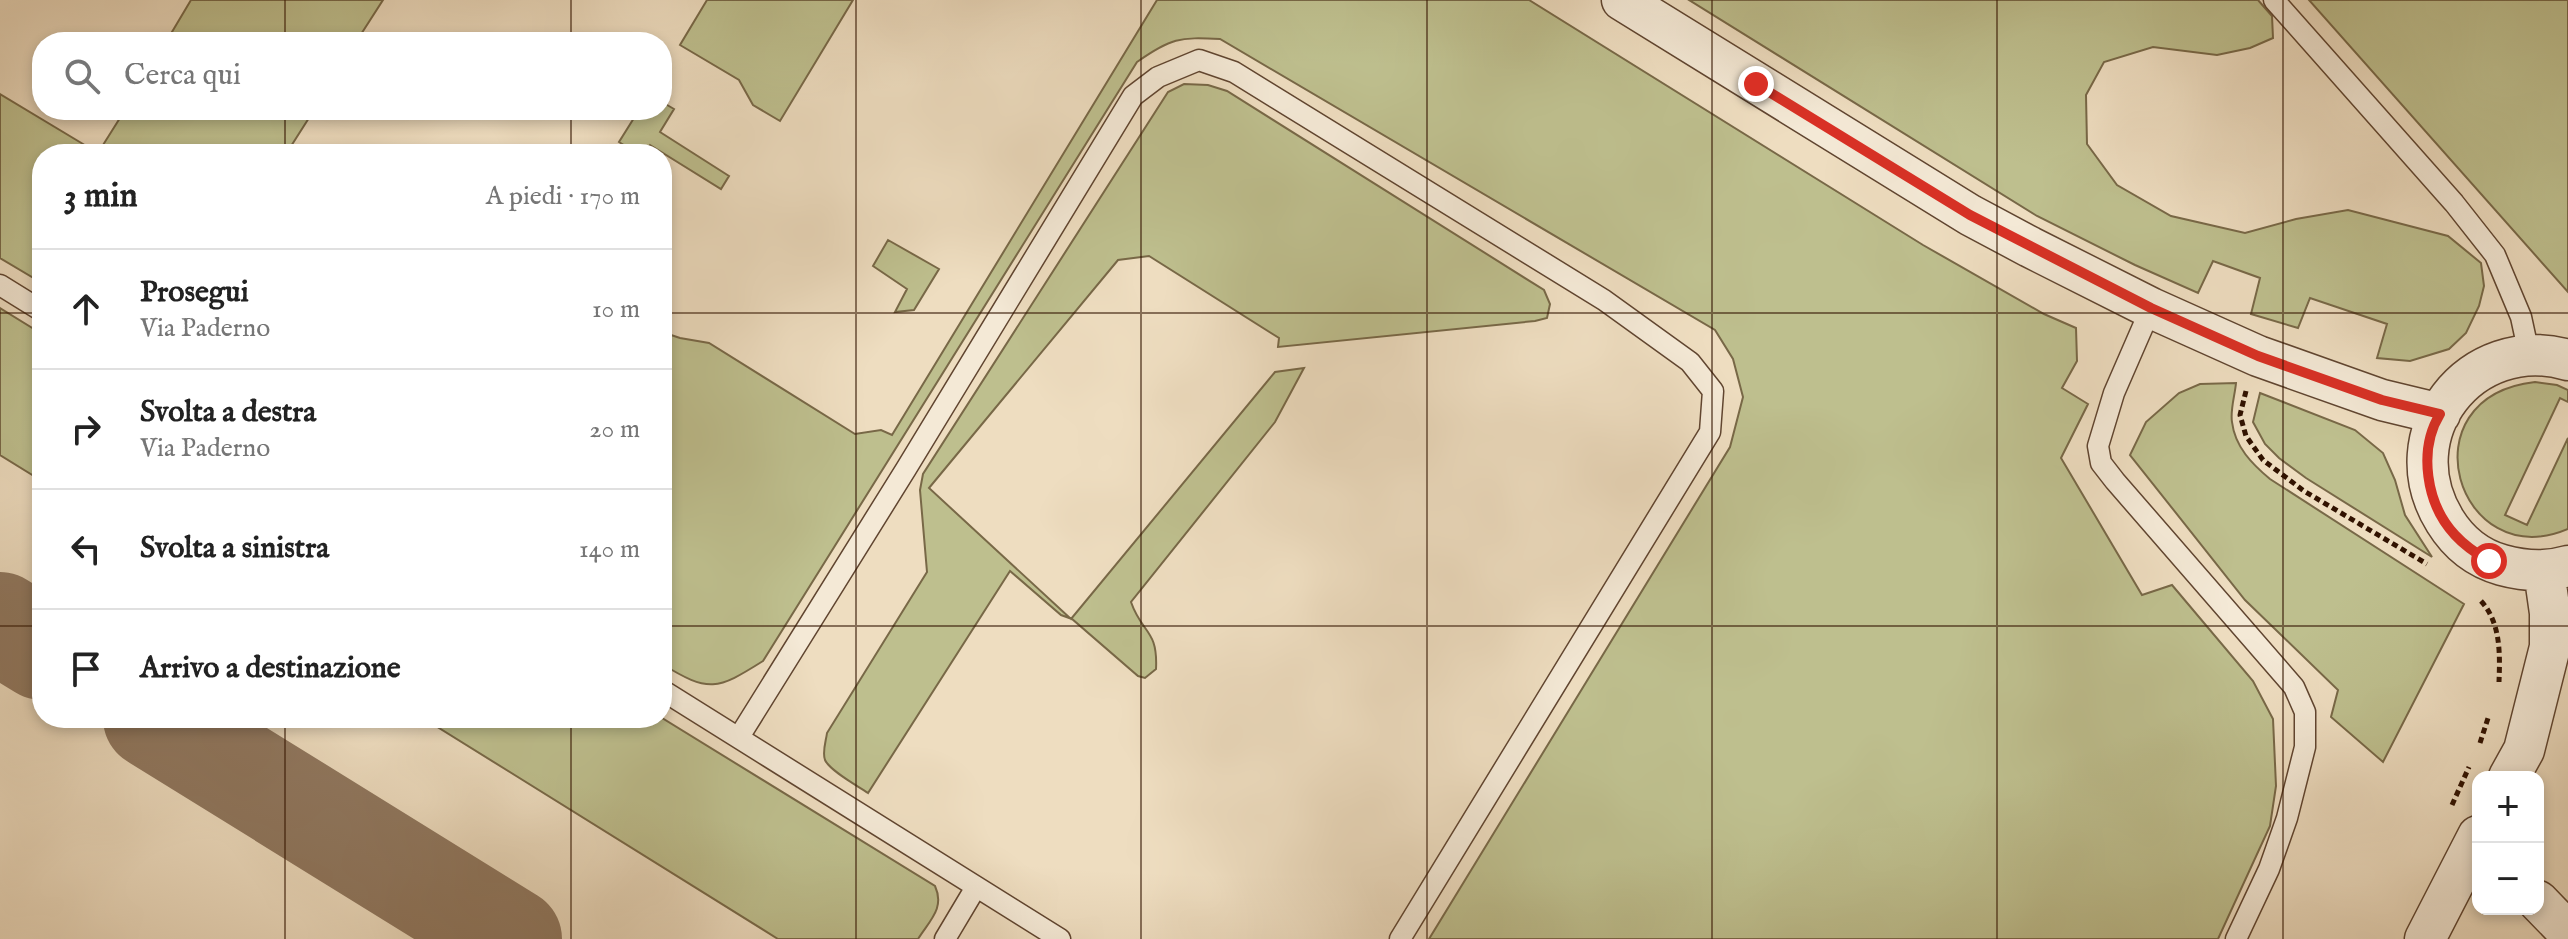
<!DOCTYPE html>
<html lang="it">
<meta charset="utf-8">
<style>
:root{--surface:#fff;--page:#f2f2f2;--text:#222;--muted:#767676;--line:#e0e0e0}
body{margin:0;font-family:"IM FELL English",serif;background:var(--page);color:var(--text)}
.controls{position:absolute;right:24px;bottom:24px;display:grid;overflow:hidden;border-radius:16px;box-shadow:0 4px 12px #0003}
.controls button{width:72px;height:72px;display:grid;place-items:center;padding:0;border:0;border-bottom:2px solid var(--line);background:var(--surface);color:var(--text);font:40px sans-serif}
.stop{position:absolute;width:24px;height:24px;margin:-18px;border:6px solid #d93025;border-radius:50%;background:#fff}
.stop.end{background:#d93025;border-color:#fff;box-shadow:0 2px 8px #0008}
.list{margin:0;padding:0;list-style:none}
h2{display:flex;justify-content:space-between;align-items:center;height:104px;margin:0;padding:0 32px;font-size:34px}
h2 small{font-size:26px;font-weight:400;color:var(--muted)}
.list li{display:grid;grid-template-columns:52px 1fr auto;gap:24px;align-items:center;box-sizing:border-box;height:120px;padding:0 32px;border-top:2px solid var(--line)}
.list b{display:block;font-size:30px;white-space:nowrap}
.list p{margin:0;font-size:26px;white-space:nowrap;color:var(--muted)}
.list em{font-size:26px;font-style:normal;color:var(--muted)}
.icon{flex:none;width:44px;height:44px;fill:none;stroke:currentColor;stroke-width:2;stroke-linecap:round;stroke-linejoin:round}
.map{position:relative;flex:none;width:2568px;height:939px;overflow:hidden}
.search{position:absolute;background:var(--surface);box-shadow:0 4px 12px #0003;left:32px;top:32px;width:640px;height:88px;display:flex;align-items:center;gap:20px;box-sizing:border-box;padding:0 28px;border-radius:32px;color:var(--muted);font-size:30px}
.panel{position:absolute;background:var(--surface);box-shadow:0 4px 12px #0003;left:32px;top:144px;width:640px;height:584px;border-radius:32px}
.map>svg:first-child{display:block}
.green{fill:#bebf8e;stroke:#786847;stroke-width:2}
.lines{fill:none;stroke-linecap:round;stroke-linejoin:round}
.taxiway{stroke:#907860;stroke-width:102}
.lane-casing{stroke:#604530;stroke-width:23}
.street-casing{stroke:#604530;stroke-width:43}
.path{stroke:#311200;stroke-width:5;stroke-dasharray:6 4;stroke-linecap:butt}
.lane{stroke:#f4e9d6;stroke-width:20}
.street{stroke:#f4e9d6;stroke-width:40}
.route{stroke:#d93025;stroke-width:10}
.grid{fill:none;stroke:#311200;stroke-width:2;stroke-opacity:0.55}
</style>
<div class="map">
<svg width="2568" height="939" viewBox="0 0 2568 939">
<rect width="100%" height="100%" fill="#eeddc0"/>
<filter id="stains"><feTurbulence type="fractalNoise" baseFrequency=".0025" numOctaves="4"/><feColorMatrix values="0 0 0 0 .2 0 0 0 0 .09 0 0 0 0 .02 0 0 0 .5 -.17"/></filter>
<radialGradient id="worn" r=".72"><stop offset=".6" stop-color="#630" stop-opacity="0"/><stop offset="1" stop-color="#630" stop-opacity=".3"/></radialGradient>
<path class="green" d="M191,0H383L356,42H166Z
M707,0H853L780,121L753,105L739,80L680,45Z
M1157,0H1529L1923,245L2044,314L2076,328L2077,361L2062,388L2088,404L2061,458L2142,595L2172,585L2253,681L2273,719L2276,786L2270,826L2218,939H1429L1730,447L1743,397L1733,359L1715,330L1220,39C1179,37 1171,38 1137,62L763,661C717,690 709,693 662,664V332L680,338L709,343L855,434L881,430L892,435Z
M1689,0H2258L2272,16L2273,38L2250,48L2217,55L2153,47L2104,62L2086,95L2087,144L2117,185L2171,216L2245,233L2296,219L2348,210L2448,236L2481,263L2484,286L2479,306L2466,333L2449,349L2410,361L2377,358L2387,324L2310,298L2298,328L2251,314L2260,278L2213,261L2198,293L2135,265L2037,216Z
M2309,0H2568V292Z
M1184,84L1208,85L1227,91L1544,290L1550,304L1547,318L1535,321L1278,347L1279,338L1149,256L1118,260L929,488L1071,619L1275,372L1304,368L1275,422L1131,602C1142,634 1158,629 1156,669L1145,678L1138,676L1072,619L1061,615L1010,571L868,793C858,786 830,771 825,760C822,752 826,741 827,733L927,572L920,490L923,474L1168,92Z
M0,94L98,153L125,110H314L286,154H42V283L0,258Z
M662,102L674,109L660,132L729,176L721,189L650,145L644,154H638L619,142L639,110H662Z
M888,240L939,269L914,310L895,312L907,289L873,266Z
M0,308L42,334V481L0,455Z
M2535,382L2557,385L2568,390V402L2560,398L2505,515L2527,525L2568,438V529C2457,576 2403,397 2535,382Z
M2236,383C2235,395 2230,410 2232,422C2235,447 2252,464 2270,479L2464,604L2383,762L2331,717L2338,690L2245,600L2130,455L2146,422L2179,393L2200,384Z
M2260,393L2355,430L2383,453L2395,480L2405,515L2432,557L2306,478L2279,458L2265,444L2253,422Z
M423,718H662L935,886C945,908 930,920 918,939H778Z"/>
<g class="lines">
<path class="taxiway" d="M0,623L42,649
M154,718L511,939"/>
<defs>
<path id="lane" d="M2274,0L2454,203L2495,255L2521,317L2529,354
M0,285L42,311
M2151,308L2114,393L2098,446L2101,463L2115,481L2294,687L2305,712V747L2287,818L2269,869L2236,939
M662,690L1060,939
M739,737L906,469L1133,96L1158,77L1199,60L1234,72L1604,300L1690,362L1713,391L1710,432L1400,939
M945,939L976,887"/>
<path id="street" d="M1622,0L1970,215L2030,247L2151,308L2258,356L2382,400L2440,414
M2568,360C2471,332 2391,434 2445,521C2458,542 2477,558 2502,565C2524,571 2545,573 2568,566
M2509,777L2524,750L2550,647V613L2544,571
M2538,901L2568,932
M2425,939L2478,836"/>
</defs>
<use href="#lane" class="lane-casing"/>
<use href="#street" class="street-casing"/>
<path class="path" d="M2246,391L2240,415L2246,436L2263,460L2304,491L2427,564
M2481,601C2501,623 2500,654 2499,682
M2480,743L2489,715
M2452,805L2469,767"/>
<use href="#lane" class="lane"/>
<use href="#street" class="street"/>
</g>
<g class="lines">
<path class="route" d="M1756,84L1970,215L2151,308L2258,356L2382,400L2440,414C2418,450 2426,504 2455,535C2465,546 2477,554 2489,561"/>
</g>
<path class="grid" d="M285,0V42M571,0V42M856,0V939M1141,0V939M1427,0V939M1712,0V939M1997,0V939M2283,0V939M285,110V154M571,110V154M0,313H42M662,313H2568M0,626H42M662,626H2568M285,718V939M571,718V939"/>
<rect width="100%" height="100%" filter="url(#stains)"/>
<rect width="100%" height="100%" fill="url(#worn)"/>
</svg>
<div class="controls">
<button>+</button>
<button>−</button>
</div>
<div class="stop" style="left:2489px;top:561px"></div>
<div class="stop end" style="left:1756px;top:84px"></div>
<div class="search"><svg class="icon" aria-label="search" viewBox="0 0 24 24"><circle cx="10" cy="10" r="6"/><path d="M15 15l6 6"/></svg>Cerca qui</div>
<section class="panel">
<h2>3 min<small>A piedi · 170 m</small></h2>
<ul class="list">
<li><svg class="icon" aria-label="ahead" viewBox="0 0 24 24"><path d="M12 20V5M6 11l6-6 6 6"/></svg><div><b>Prosegui</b><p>Via Paderno</p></div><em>10 m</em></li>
<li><svg class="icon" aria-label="right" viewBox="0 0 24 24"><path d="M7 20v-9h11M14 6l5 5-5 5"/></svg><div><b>Svolta a destra</b><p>Via Paderno</p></div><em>20 m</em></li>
<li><svg class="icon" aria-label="left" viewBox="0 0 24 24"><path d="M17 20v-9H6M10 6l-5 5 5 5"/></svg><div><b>Svolta a sinistra</b></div><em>140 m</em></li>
<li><svg class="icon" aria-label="arrive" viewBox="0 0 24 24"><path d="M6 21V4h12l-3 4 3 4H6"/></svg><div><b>Arrivo a destinazione</b></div></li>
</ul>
</section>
</div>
